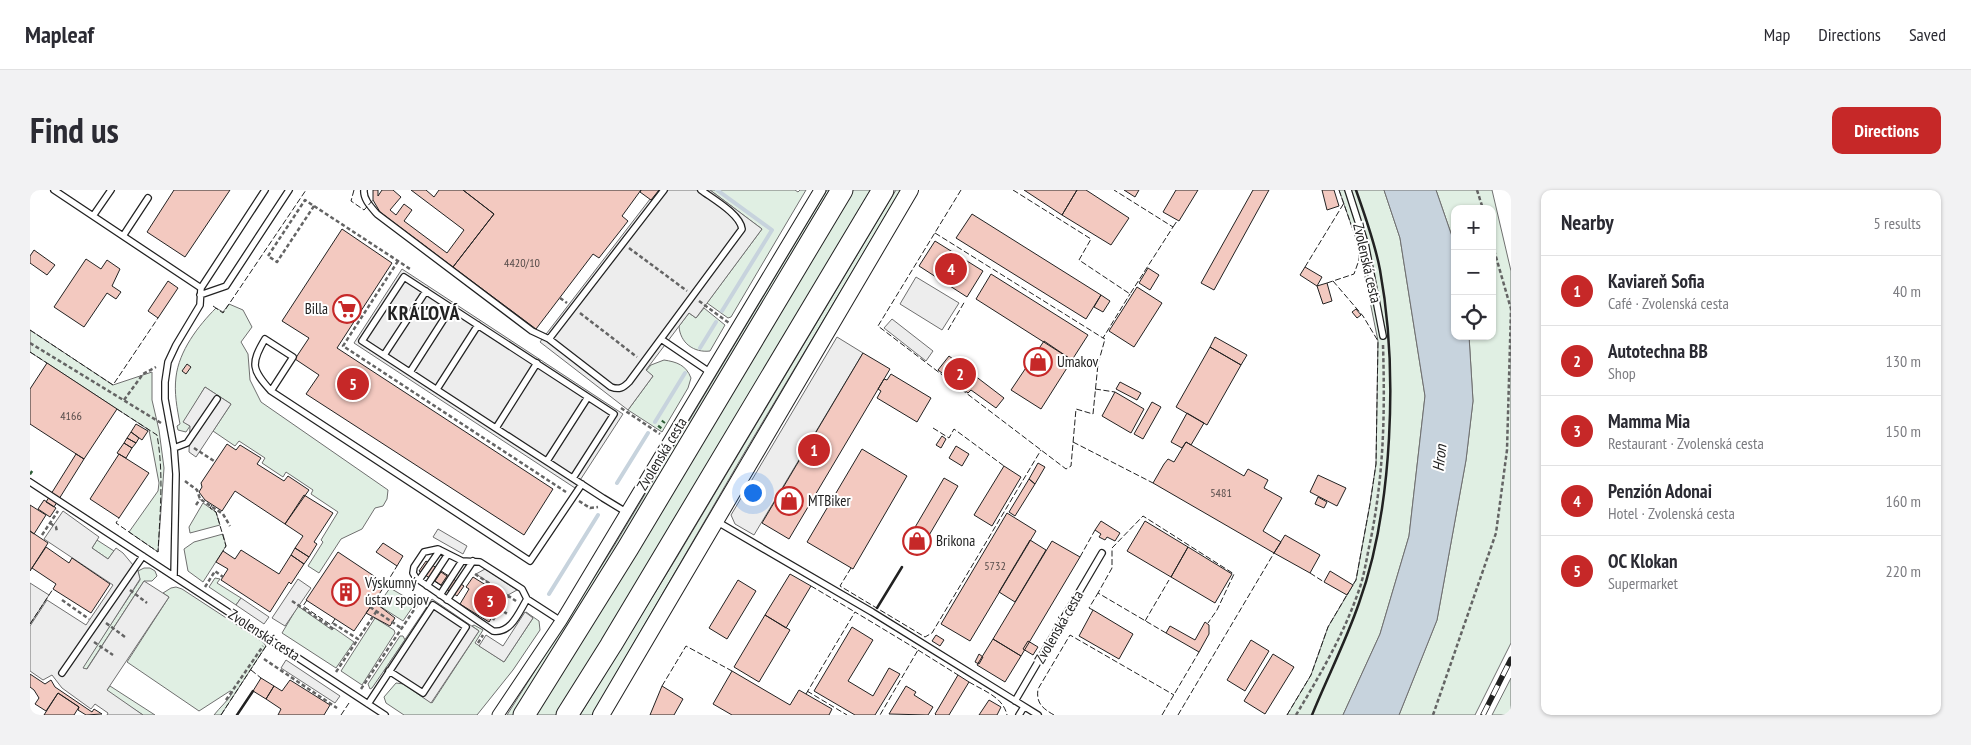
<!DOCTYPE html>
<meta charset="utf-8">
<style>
:root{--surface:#fff;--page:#f2f2f3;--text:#2b2b33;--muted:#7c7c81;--line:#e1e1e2;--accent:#c62828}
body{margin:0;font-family:"PT Sans Narrow",sans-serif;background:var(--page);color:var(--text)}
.controls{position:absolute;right:15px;top:15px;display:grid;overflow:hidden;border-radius:10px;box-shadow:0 1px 4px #0004}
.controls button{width:45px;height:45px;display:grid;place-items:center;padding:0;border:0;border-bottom:1px solid var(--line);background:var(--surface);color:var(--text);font:25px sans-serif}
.you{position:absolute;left:722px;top:302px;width:18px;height:18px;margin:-12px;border:4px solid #fff;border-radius:50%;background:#1a73e8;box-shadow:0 0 0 8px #1a73e833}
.badge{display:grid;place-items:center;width:32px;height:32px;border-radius:50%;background:var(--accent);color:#fff;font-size:16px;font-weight:700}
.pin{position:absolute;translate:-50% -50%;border:2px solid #fff;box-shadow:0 1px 5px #0006}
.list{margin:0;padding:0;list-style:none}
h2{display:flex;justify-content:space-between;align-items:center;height:65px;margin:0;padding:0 20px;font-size:21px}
h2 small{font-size:16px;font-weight:400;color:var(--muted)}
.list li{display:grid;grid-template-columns:32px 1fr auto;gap:15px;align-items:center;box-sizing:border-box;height:70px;padding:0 20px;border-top:1px solid var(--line)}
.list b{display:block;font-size:19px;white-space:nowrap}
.list p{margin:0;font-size:16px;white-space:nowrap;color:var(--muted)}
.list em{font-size:16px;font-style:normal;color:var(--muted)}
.icon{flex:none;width:28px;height:28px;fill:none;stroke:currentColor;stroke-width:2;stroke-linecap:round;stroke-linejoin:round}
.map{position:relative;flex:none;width:1481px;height:525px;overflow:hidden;border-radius:10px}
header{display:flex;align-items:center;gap:30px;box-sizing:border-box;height:70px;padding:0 25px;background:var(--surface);border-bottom:1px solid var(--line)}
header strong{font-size:24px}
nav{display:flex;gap:28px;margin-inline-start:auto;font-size:18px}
.intro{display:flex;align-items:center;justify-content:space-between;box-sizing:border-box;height:120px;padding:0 30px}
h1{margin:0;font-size:35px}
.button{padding:12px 22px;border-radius:10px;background:var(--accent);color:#fff;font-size:18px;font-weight:700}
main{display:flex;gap:30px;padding:0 30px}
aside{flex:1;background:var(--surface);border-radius:10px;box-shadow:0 1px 4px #0004}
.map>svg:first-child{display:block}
.green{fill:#e0efe3;stroke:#6f6f6f}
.parking{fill:#ededed;stroke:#6f6f6f}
.water{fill:#c7d3dd;stroke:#6f6f6f}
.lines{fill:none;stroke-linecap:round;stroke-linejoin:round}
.stream{stroke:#c7d3dd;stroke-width:4}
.building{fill:#f3c9c0;stroke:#222}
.lane-casing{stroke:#222;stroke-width:8}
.street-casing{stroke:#222;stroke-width:13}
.secondary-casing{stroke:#222;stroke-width:18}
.highway-casing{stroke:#222;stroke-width:23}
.path{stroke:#646464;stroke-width:2.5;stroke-dasharray:4 2.5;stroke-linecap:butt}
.lane{stroke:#fff;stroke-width:5.5}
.street{stroke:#fff;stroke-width:11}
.secondary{stroke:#fff;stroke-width:16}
.highway{stroke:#fff;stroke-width:21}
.rail-casing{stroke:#222;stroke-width:5.5}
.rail{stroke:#fff;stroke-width:4;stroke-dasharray:11;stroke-linecap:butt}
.hedge{stroke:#2f5e38;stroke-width:4;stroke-dasharray:2.5 4;stroke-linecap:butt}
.fence{stroke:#222;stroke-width:1;stroke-dasharray:6 2.5;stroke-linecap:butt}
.wall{stroke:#222;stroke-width:2.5}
.labels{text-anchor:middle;stroke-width:4;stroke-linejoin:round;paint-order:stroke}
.number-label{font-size:12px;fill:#564c4a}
.street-label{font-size:15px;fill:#222;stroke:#fff}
.poi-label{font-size:15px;fill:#222;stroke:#fff;text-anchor:start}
.water-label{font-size:16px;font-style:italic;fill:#222;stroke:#fff}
.district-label{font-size:20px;font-weight:bold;letter-spacing:1px;fill:#222;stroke:#fff}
</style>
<header>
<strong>Mapleaf</strong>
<nav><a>Map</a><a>Directions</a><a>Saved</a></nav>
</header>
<div class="intro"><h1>Find us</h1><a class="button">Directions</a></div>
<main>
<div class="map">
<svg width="1481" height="525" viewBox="0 0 1481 525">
<rect width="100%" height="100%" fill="#fff"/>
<path class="green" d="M680,0H765L768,2L770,0H776L701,127L698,128L677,113L732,39Z
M797,0H802L485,525H477L584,356Z
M822,0H842L574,448L526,525H504Z
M866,0H871L713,265L562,525H550L647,367Z
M1309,0H1354L1370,48L1395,206L1379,346L1350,444L1313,525H1257L1281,485L1298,437L1326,390L1340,314L1346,274L1348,151L1329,57Z
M1406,0H1462L1481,81V453L1445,525H1369L1407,430L1436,270L1443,211L1439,146H1462V19H1425V55Z
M199,114L213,120L222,137L211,152L218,164L220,190L231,212L358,300L357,309L353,316L345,318L332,339L311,349L289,383L278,376L293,352L291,350L308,322L281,304L283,300L256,282L253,287L232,273L235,268L209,251L205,256L183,241L201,214L175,197L154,232L160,236L156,242L148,240L147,236L150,234C147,218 144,203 146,187C149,161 168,136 186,118L193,122Z
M674,118L695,135L680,161C664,163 650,153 649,136L659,123L666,128Z
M0,140L83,195L122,182V210L129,240L134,278L128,362L99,342L128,301L129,293L119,240L0,162Z
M634,170C647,172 656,175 661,188L658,198L632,242L598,220L623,186L616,181L621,175Z
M173,313L186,322L190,335L160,343L159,337Z
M193,344L196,356L173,392L158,381L154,359L164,352Z
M67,350L84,361L78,369L62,358Z
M114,378H120L125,381L127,386L122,391H114L56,480L52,478L110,390L108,381Z
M185,388L190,389L187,393L211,408L206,415L179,397Z
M146,397L152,399L233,452L236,456L191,525H184C190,517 198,511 203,502L200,501L169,521L97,472L139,407L133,403L141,398Z
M360,398L384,412V415L373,431L348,415Z
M268,416L302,440L304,438L324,452L306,478L252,443Z
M496,422L509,431L510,440L483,480L447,525H374L356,513L354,507L366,493L374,494L402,513L449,441L442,436L444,435L453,440L445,453L474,472L503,428Z
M345,428L364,440L365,443L332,495L311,481Z
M370,446H373L375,450L342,498L340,499L338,494Z
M1481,488V525H1462Z
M80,496L125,525H113L76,501Z"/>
<path class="parking" d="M627,0H680L732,39L666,128L659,123L616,180L623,186L598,220L510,152Z
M372,79L593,224L545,298L324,153Z
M886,87L929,113L912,140L870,114Z
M862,129L903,161L896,171L854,138Z
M807,147L833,163L724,345L705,334L701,325Z
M175,197L201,214L166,267L159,262L160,236L153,232Z
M33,321L69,347L62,358L78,369L86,358L93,363L108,381L110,389L53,478L57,479L114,391L139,407L77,500L113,525H77L78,523L65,514L61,519L32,498L22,485L13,490L0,481V436L17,410L56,435L83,395L14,349Z
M408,339L437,356L433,364L403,347Z
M455,379L487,400L478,405L446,384Z
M268,389L281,398L255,436L242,428Z
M0,393L19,405L0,434Z
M211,408L239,427L234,434L206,415Z
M402,409L449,441L401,513L354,481Z
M495,422L503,428L474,472L449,456L456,445L473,456Z
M256,470L310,506L305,513L251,478Z"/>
<path class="water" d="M1354,0H1406L1425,55V146H1439L1443,211L1436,270L1407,430L1369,525H1313L1350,444L1379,346L1395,206L1370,48Z"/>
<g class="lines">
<path class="stream" d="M687,0L742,40L692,121
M670,158L686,132
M625,232L655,183
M587,293L618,243
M519,404L568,325"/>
</g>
<path class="building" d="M144,0H200L155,67L117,42Z
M343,0H348V6L352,0H363L371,7L360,20L366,25L374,14L382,20L374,31L417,63L434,40L381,0H396L404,7L409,0H433L464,24L423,77L350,22L343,10Z
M433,0H611L592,26L598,31L569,68L563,64L506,139L423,77L464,24Z
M611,0H629L621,10L610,2Z
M994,0H1047L1032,25Z
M1047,0H1056L1099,28L1081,55L1032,25Z
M1094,0H1109L1105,7Z
M1146,0H1168L1149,31L1133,22Z
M1223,0H1239L1184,100L1171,93Z
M1292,0H1304L1309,16L1297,20Z
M942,24L1071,105L1056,129L926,48Z
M312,39L362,73L307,158L523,299L494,345L276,204L289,185L265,169L279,148L252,131Z
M905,51L953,81L937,107L889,76Z
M4,60L25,75L17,85L0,73V66Z
M56,69L71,79L77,70L90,79L82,96L91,102L86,109L77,103L54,137L24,117Z
M1275,77L1292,87L1287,96L1270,85Z
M1118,78L1129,85L1120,100L1109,93Z
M961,84L1058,145L1042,170L946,109Z
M138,91L148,98L128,128L118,121Z
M1297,93L1302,111L1293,114L1287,96Z
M1107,97L1132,113L1104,157L1079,141Z
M1071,105L1080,111L1073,122L1064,117Z
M1326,119L1331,125L1327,128L1322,122Z
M1185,147L1217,165L1211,175L1180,157Z
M1014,151L1042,170L1011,219L981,200Z
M1180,157L1211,175L1177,235L1146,217Z
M833,163L860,179L759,349L732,333Z
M919,166L974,208L966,218L941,200L938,203L908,180Z
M17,173L87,219L54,269L0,234V199Z
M157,174L161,177L156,184L152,181Z
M861,184L901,208L887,232L847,208L851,201L848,199L854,189L857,190Z
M1090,192L1111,203L1107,210L1086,199Z
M1085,202L1114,219L1101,243L1072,226Z
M1122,212L1131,217L1113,249L1104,244Z
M1157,223L1174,233L1161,255L1156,252L1152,258L1141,252Z
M106,234L118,241L112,250L101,242Z
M101,242L109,248L106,253L97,248Z
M912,246L916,249L911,258L906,255Z
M97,248L106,253L102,258L94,253Z
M1156,252L1214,286L1218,279L1238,290L1234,298L1252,308L1233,341L1251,352L1244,363L1123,293L1134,274L1138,269L1144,272Z
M94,253L102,258L96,268L87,263Z
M197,254L206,260L210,255L231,268L227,274L254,291L258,286L279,300L255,334L205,301L192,321L175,310L169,302L172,297L171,293Z
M926,256L939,264L932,276L919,268Z
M832,259L877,286L823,379L777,352Z
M46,264L54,269L24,317L16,312Z
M89,264L119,283L89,328L60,309Z
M1008,273L1015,277L1005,294L999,289Z
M974,276L991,287L962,336L944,325Z
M1288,285L1316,298L1307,316L1280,302Z
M914,288L928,296L888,364L874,356Z
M999,289L1005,294L985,326L979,322Z
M274,305L303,323L284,352L287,354L279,367L265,358L273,346L255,334Z
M1288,307L1297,312L1294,318L1285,314Z
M14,310L26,318L20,327L8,319Z
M0,315L16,325L4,344L0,341Z
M977,323L1006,341L940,451L911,434Z
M1071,331L1090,343L1085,351L1077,347L1075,350L1069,347L1071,344L1065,340Z
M1115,331L1158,357L1141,387L1097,361Z
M0,341L18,353L0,381Z
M1255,345L1290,365L1280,383L1244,363Z
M1000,350L1016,360L985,412L969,402Z
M1022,351L1050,367L991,466L963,449Z
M353,353L373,366L367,376L346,362Z
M16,357L39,373L42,368L80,394L61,423L23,399L26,394L2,378Z
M1158,357L1202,384L1185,413L1141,387Z
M265,358L279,367L274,374L261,365Z
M211,360L249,384L261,365L274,374L261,394L259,392L240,422L191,390L198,379L186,372L193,361L205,369Z
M308,362L356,394L324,441L276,410Z
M396,371L434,396L427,406L389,381Z
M1300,381L1323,395L1317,405L1294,392Z
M411,382L417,386L411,395L405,391Z
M760,384L781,396L756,438L735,425Z
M443,387L475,407L459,432L430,414L439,399L436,397Z
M708,390L726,401L697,449L679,438Z
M344,412L365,428L360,436L336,423Z
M1063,420L1103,444L1089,469L1049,446Z
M735,425L760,440L729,492L704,477Z
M1175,432L1179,435V444L1169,462L1136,443L1140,436L1165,450Z
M822,437L843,450L818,491L843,506L859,478L870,484L845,525H825L784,501Z
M906,445L914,450L910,456L902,451Z
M963,449L991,466L975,492L947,475Z
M1221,450L1239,461L1215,501L1197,490Z
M998,451L1008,457L1003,465L993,459Z
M949,464L953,467L949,474L945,472Z
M1243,464L1264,477L1235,524L1214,511Z
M702,481L760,515L769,500L802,519L799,525H702L683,514Z
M0,484L15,494L21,490L25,497L62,522L64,519L72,524L56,525L48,520L49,517L28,503L16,521L5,514L9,508L4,500L0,497Z
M928,485L939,492L919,525H906L905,524Z
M231,488L244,496L236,509L223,501Z
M260,490L300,515L294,525H248L251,519L236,509L244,496L252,501Z
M632,496L653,509L644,525H620Z
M876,496L886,502L884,505L903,517L898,525L859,524Z
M28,503L49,517L44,525H14Z
M959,510L971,517L967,525H949Z"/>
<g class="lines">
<defs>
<path id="lane" d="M24,0L171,98
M334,0C333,9 341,17 347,24L502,141L519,149L581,197C589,200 593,198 599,192L712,39C710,24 683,9 671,0
M1318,0L1335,53L1353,146
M63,26L81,0
M93,46L118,8
M170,105L196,96L259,0
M519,149L634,0
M631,149L681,183
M354,165L396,101
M380,182L421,118
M407,199L448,135
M241,201L263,167L235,149C220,174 222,180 241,201L500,371L552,294
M466,238L507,173
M144,258L157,253L187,209
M517,271L558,207
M543,288L584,224L374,87L332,151L573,308L596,322
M0,292L355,525
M686,331L842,422L1008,525
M144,386L146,284L144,258L135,209V192L138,172L146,155L170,115L171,98L235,0
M389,390L410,360
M397,396L418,364
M410,405L432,371
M497,409C489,422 481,444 463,441L386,388L383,383L384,377L394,362L408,359L432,371L450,372L492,399L497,409L531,431
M417,410L443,371
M32,483L113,366
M985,511L1072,363
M338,514L403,415L436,437L393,503L359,481
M989,525L994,517"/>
<path id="street" d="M468,525L531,431L790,0"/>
<path id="secondary" d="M571,525L880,0"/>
<path id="highway" d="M494,525L598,358L812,0
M537,525L581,455L853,0"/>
</defs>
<use href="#lane" class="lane-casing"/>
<use href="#street" class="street-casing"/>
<use href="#secondary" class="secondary-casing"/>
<use href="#highway" class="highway-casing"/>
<path class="path" d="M1447,0L1453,19
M284,16L247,72L238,66L275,10L284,16L368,71L380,79
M599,58L657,101
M368,71L313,156L536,302
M530,108L537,113
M669,111L699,133
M550,123L607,167
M0,153L131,233
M94,210L113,184L126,177
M591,218L630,244
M164,258L184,271
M155,291L167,300L170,309L193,324L200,336
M549,311L560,318L568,317
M166,315L170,309
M20,333L26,337L27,342
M12,345L28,321
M445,384L486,411
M175,397L185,381L193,387
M100,400L117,413
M32,410L59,429
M262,411L302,438L304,434L328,449L346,422
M340,417L371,438
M468,418L479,425
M463,430L478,406
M76,433L95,447
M64,452L83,465
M448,453L453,445
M234,469L307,518
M306,482L328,449
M331,499L392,408
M196,510L233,456
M1266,525C1290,485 1314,444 1329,400C1335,383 1337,365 1341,348C1354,282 1355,222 1353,155
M1403,525L1466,343L1477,260L1481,119L1462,53"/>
<use href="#lane" class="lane"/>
<use href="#street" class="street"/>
<use href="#secondary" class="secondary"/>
<use href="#highway" class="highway"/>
<defs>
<path id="rail" d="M1453,525L1481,469"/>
</defs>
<use href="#rail" class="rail-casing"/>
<use href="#rail" class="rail"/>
<path class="hedge" d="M629,238L634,231
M0,282L3,284"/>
<path class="fence" d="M324,0L321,11L334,20L343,10
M931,0L848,136L1036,279L1041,276L1046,219L1063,224L1068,174L1075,149L1073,148L1100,104
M983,0L1061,49L1049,70L1100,104L1143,37L1084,0
M1143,37L1147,31
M905,43L1073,148
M1275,77L1314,13
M1303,91L1333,126L1348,151L1346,274L1340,314L1326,390L1322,396
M1297,93L1324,84L1329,70V57L1309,0
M183,116L193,123L276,0
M0,140L83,195L128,128
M918,140L935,111
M0,162L17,173
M1065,199L1085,202
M87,219L127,245C134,284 130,322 128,362L86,333L89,328
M903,238L919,248L924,239L974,276
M1043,252L1123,293
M182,315L180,318L186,322L196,356L193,361
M1050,367L1065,340
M821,378L810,396L895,447L902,443L1011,260
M1280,383L1294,392
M356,394L367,376
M781,396L825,422
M277,410L273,416L301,435L305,429
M1063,420L1059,418L1068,403
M1115,431L1139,390
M0,434L23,399
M1136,443L1068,403L1082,378V358L1113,326L1204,384L1187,420L1178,433
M888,460L928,485
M221,480L231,488
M939,492C954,501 973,507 977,525
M632,496L656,456L702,481
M777,501L817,525
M776,504L825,422L888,460L850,525
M191,525L236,456
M311,525L319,513
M1024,525C1012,518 1006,513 1008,499L1040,445L1144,505
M1132,525L1169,462
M1148,525L1244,363
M1257,525L1281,485L1298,437L1318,403"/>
<path class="wall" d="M847,418L872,377
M207,525L223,501
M1282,525C1297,488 1316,451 1329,413C1363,319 1368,178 1350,80C1345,53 1335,26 1326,0"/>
</g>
<defs>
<symbol id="supermarket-ring" viewBox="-11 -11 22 22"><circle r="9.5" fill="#fff" stroke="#c62828" stroke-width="1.5"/><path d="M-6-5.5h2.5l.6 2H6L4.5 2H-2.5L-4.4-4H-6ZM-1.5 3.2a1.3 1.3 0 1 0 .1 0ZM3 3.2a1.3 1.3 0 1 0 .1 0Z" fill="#c62828"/></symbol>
<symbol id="shop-ring" viewBox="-11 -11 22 22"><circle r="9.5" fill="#fff" stroke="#c62828" stroke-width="1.5"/><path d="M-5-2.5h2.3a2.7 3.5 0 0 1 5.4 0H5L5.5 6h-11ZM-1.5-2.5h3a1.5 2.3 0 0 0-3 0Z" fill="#c62828"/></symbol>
<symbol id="building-ring" viewBox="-11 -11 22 22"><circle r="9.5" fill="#fff" stroke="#c62828" stroke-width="1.5"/><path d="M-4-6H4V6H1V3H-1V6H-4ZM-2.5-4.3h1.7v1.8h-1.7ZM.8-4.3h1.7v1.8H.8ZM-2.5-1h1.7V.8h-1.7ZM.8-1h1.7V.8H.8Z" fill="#c62828"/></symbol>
</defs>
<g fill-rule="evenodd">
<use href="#supermarket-ring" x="301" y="103" width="32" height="32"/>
<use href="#shop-ring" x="992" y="156" width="32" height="32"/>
<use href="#shop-ring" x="743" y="295" width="32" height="32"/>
<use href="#shop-ring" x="871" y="335" width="32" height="32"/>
<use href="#building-ring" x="300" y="386" width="32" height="32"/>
</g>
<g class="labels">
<g class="number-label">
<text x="492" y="77">4420/10</text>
<text x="41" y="230">4166</text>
<text x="1191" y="307">5481</text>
<text x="965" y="380">5732</text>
</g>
<g class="street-label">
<text transform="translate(1337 73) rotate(77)" y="5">Zvolenská cesta</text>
<text transform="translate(632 264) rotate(-59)" y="5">Zvolenská cesta</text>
<text transform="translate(1029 437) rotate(-60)" y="5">Zvolenská cesta</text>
<text transform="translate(234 445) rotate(33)" y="5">Zvolenská cesta</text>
</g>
<g class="poi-label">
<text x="298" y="124" text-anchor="end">Billa</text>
<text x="1027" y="177">Umakov</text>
<text x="778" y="316">MTBiker</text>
<text x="906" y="356">Brikona</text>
<text x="335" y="398">Výskumný<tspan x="335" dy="17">ústav spojov</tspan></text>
</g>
<g class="water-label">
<text transform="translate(1409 268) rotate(-84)" y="6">Hron</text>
</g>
<g class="district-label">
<text x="394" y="130">KRÁĽOVÁ</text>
</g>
</g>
</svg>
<div class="controls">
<button>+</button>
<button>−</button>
<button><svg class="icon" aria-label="locate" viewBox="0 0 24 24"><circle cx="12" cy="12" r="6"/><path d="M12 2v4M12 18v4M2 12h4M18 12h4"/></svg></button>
</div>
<div class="you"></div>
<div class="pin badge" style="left:784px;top:260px">1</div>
<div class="pin badge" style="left:930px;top:184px">2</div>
<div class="pin badge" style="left:460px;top:411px">3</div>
<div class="pin badge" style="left:921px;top:79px">4</div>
<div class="pin badge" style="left:323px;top:194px">5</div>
</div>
<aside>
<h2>Nearby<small>5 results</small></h2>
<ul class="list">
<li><span class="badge">1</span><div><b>Kaviareň Sofia</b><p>Café · Zvolenská cesta</p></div><em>40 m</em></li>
<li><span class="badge">2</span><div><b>Autotechna BB</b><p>Shop</p></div><em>130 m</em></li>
<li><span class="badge">3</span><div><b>Mamma Mia</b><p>Restaurant · Zvolenská cesta</p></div><em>150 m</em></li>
<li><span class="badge">4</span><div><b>Penzión Adonai</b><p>Hotel · Zvolenská cesta</p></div><em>160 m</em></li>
<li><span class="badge">5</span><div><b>OC Klokan</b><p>Supermarket</p></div><em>220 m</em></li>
</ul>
</aside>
</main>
